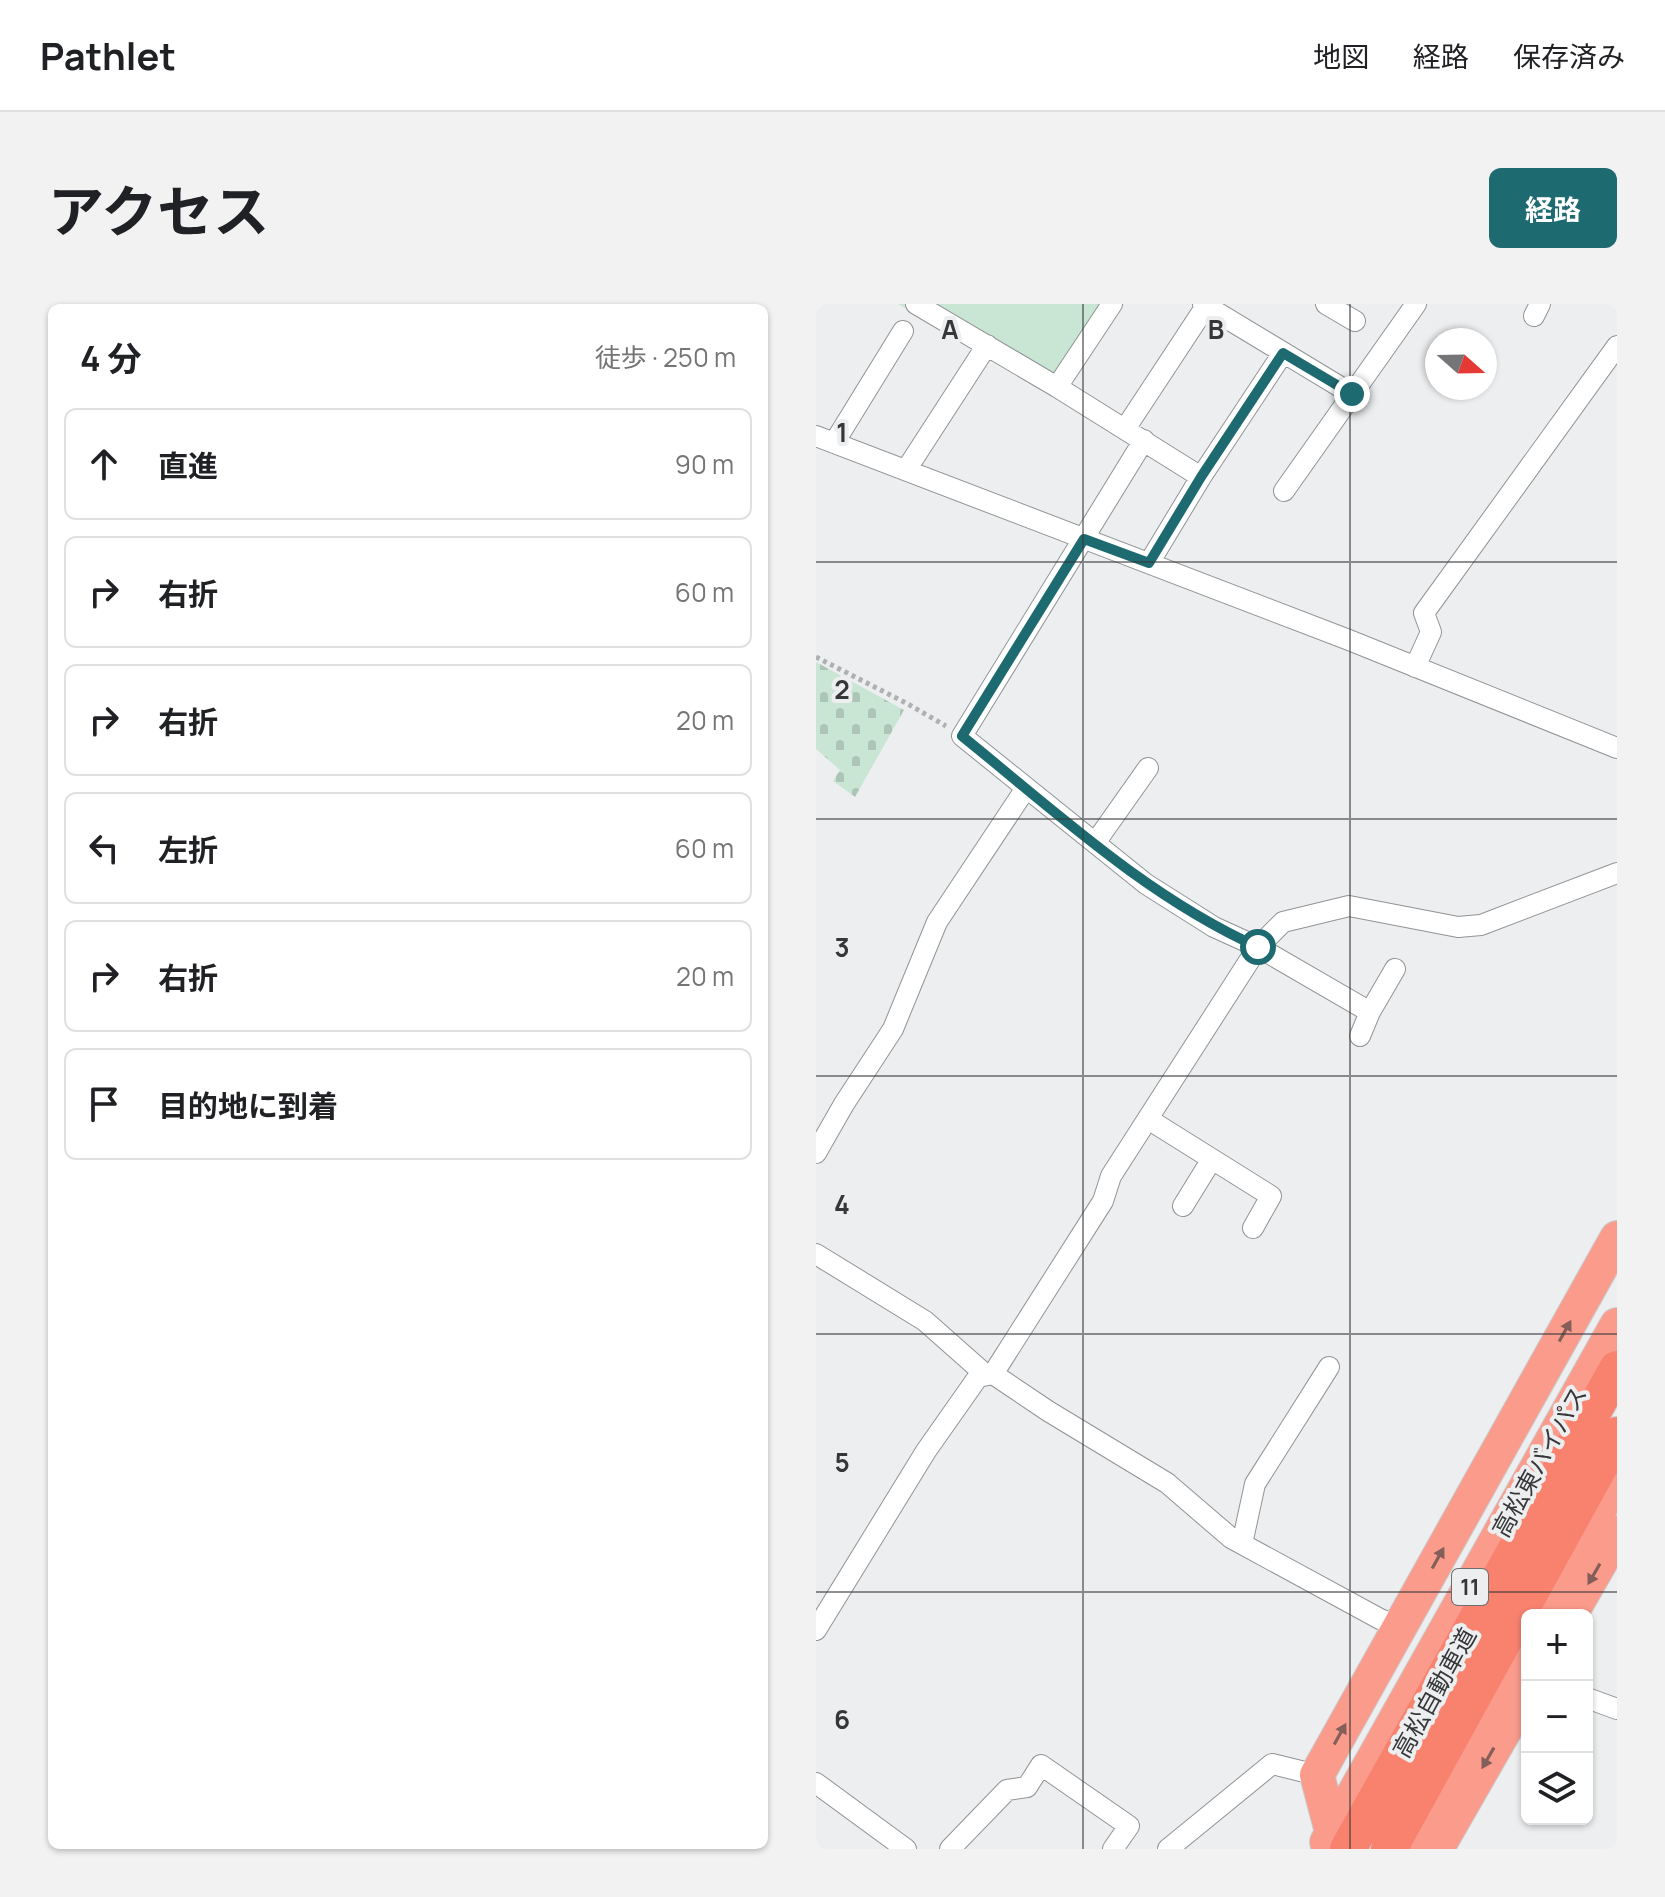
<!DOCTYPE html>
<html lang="ja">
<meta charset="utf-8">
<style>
:root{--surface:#fff;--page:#f2f2f2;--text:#202124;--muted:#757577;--line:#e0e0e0;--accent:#1e6a71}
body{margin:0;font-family:Manrope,"Noto Sans JP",sans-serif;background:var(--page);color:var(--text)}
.controls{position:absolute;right:24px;bottom:24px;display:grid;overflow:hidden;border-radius:12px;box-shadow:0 2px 6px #0004}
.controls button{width:72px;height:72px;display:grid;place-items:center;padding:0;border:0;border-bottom:2px solid var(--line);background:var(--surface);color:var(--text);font:40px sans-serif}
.compass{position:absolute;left:609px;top:24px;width:72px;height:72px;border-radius:50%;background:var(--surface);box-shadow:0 2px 6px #0004;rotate:110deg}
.stop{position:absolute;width:24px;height:24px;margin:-18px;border:6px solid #1e6a71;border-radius:50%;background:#fff}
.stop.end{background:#1e6a71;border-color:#fff;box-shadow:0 2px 8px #0008}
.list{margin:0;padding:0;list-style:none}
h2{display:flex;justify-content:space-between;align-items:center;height:104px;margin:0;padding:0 32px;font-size:34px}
h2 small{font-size:26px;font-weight:400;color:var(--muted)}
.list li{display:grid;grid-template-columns:52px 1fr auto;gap:24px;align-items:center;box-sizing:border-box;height:112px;margin:0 16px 16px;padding:0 16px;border:2px solid var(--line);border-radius:12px}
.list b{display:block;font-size:30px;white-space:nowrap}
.list em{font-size:26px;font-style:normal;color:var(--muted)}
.icon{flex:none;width:44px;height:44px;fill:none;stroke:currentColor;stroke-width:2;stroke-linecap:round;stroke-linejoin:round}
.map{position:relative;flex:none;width:801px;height:1545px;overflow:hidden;border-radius:12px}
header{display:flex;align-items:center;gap:48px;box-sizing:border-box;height:112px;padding:0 40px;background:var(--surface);border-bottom:2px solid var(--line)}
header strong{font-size:38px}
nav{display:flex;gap:44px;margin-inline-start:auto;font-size:28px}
.intro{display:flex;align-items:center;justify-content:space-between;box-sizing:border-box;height:192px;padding:0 48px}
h1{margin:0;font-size:56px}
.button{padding:20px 36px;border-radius:12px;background:var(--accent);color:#fff;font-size:28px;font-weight:700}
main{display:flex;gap:48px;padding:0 48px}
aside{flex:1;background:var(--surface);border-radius:12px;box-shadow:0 2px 6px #0004}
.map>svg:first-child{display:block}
.grass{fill:#c9e5d4}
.cemetery{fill:url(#cemetery-stones)}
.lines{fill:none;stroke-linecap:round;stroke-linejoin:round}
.minor-casing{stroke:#919395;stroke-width:22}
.trunk-casing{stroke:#cbcbcb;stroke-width:36}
.motorway-casing{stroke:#cbcbcb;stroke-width:38}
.path{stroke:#aeb0b1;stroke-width:5;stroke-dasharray:4 4;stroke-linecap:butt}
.minor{stroke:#fff;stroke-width:20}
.trunk{stroke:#fa9b8c;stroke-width:34}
.motorway{stroke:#f9826f;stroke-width:36}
.oneway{fill:#845f5a}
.route{stroke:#1e6a71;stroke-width:10}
.grid{fill:none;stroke:#363738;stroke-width:2;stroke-opacity:0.55}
.labels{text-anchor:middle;stroke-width:8;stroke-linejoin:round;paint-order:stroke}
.shield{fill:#eceef0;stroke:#6d6e6f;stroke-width:2}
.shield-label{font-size:22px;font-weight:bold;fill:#363738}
.street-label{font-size:24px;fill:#363738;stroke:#eceef0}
.grid-label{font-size:26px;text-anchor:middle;font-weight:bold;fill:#363738;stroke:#eceef0;stroke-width:8;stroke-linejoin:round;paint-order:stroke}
</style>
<header>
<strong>Pathlet</strong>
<nav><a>地図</a><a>経路</a><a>保存済み</a></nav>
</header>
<div class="intro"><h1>アクセス</h1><a class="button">経路</a></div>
<main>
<aside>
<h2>4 分<small>徒歩 · 250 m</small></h2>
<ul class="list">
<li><svg class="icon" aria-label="ahead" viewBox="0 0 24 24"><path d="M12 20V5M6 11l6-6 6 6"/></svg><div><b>直進</b></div><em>90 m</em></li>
<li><svg class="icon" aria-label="right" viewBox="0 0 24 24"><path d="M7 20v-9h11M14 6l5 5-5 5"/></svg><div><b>右折</b></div><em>60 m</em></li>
<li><svg class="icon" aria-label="right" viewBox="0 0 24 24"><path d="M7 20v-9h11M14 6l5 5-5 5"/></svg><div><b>右折</b></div><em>20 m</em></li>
<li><svg class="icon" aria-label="left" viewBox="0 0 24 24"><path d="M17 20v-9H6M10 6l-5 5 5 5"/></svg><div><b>左折</b></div><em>60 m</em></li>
<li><svg class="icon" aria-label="right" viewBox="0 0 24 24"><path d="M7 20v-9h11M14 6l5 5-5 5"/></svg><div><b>右折</b></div><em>20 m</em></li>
<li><svg class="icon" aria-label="arrive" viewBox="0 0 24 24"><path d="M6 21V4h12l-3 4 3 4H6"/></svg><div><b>目的地に到着</b></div></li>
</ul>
</aside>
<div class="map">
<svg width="801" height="1545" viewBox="0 0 801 1545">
<defs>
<pattern id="cemetery-stones" width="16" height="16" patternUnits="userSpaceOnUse" patternTransform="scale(2)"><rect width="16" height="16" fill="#c9e5d4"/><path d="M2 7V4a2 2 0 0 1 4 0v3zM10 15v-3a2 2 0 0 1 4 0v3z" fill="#adc5b7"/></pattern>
</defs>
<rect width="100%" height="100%" fill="#eceef0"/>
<path class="grass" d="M82,0H289L236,78Z"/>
<path class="cemetery" d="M0,358L88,406L39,493L17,477L24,466L0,445Z"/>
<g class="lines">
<defs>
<path id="minor" d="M100,0L241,83L385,173
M387,0L536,90
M510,0L539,17
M718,12L724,0
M241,83L296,0
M309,125L390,2
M0,132L533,336L801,444
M328,136L146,432L330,580L398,623L442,643L554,708L579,665
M18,139L87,27
M90,166L171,41
M468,187L600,0
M333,259L385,173L467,49
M599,363L615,328L608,309L801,42
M279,539L332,464
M544,732L554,708
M332,815L455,892L437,924
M0,849L28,800L77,725L121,618L210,484
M367,902L396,855
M0,950L109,1017L170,1071
M177,1070L232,1107L351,1179L415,1234L564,1315L584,1323
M426,1240L439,1180L513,1063
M0,1326L110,1147L162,1073L177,1070L287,897L295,872L442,643L467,618L533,602L642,623L665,621L801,569
M771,1394L801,1405
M0,1479L90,1545
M134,1545L191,1486L211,1483L225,1461L313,1522L297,1545
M352,1545L456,1460L501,1471"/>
<path id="trunk" d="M724,1311L801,1174
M754,1311L801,1229
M516,1528L501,1471L801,934
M511,1538L801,1021
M594,1545L711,1335
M616,1545L625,1537L711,1387"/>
<path id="motorway" d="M532,1545L801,1065
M573,1545L801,1131"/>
</defs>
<use href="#minor" class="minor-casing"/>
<use href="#trunk" class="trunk-casing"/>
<use href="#motorway" class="motorway-casing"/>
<path class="path" d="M0,353L92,400L130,422"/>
<use href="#minor" class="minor"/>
<use href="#trunk" class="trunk"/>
<use href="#motorway" class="motorway"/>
</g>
<defs><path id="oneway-solid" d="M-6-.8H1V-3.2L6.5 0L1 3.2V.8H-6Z" transform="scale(2)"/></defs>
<g class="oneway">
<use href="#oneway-solid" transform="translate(749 1027) rotate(-61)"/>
<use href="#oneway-solid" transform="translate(622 1254) rotate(-61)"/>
<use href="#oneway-solid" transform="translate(778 1270) rotate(120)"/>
<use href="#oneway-solid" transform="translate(524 1430) rotate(-61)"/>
<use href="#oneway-solid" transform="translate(672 1454) rotate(120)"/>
</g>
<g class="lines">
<path class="route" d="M442,643C331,593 240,508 146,432L268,235L333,259L385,173L467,49L536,90"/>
</g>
<path class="grid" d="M267,0V1545M534,0V1545M0,258H801M0,515H801M0,772H801M0,1030H801M0,1288H801"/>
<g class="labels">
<rect class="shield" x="636" y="1265" width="36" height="36" rx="6"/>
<g class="shield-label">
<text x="654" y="1291">11</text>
</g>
<g class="street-label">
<text transform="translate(724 1158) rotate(-61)" y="8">高松東バイパス</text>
<text transform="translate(619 1389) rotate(-61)" y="8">高松自動車道</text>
</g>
</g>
<g class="grid-label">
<text x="134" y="35">A</text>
<text x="400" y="35">B</text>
<text x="26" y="138">1</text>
<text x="26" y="395">2</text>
<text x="26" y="653">3</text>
<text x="26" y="910">4</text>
<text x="26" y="1168">5</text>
<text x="26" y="1425">6</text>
</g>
</svg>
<div class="controls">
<button>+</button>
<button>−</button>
<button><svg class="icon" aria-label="layers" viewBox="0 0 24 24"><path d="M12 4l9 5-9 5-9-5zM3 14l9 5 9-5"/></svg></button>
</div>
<svg class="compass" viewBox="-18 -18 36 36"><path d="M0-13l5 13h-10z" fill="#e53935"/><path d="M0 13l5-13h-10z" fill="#757577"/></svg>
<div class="stop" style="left:442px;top:643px"></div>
<div class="stop end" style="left:536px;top:90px"></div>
</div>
</main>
